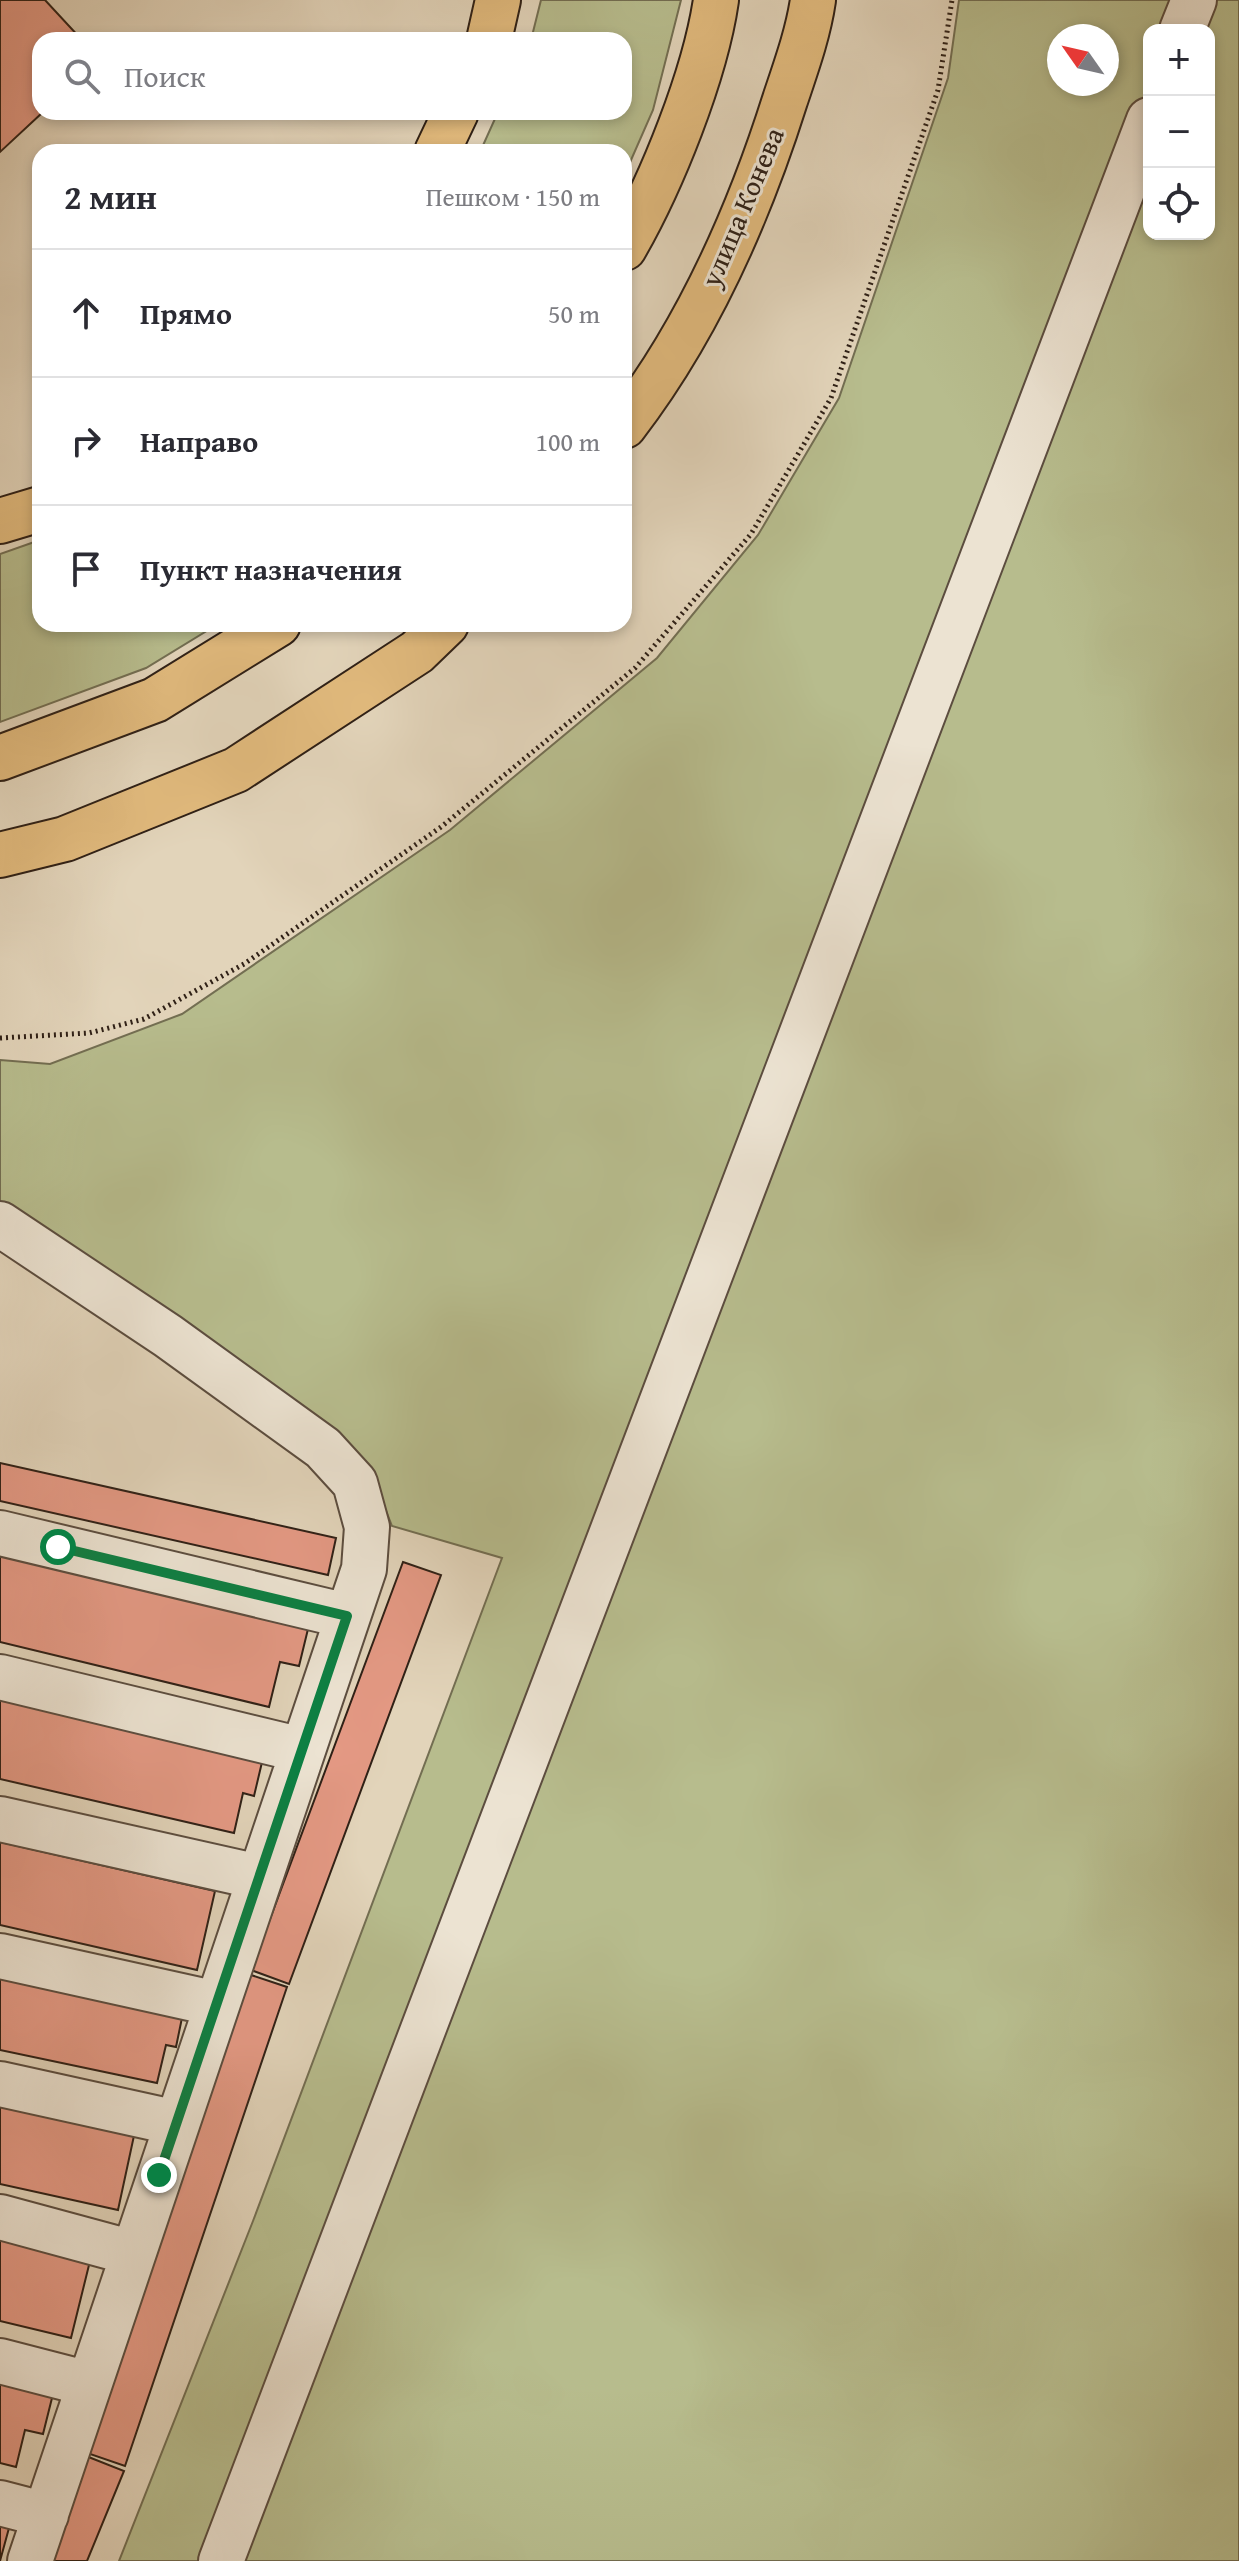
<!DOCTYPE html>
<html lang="ru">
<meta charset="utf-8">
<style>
:root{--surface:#fff;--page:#f2f2f3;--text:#2b2b33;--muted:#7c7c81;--line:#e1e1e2}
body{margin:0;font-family:"Gentium Book Plus",serif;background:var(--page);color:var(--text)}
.controls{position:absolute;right:24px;top:24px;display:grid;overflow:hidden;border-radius:16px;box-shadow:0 4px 12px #0003}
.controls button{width:72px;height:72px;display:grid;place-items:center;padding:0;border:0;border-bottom:2px solid var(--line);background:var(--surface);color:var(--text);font:40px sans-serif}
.compass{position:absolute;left:1047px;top:24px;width:72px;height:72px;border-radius:50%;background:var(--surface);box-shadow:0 4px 12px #0003;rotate:304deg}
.stop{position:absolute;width:24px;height:24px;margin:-18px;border:6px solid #0b8043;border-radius:50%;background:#fff}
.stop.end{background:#0b8043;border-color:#fff;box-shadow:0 2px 8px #0008}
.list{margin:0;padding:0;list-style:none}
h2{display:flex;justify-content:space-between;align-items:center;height:104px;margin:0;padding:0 32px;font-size:34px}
h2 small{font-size:26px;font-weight:400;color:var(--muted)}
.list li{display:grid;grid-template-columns:52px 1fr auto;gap:24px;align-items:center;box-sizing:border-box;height:128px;padding:0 32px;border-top:2px solid var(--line)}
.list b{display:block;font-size:30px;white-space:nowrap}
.list em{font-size:26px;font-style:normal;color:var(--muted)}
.icon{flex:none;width:44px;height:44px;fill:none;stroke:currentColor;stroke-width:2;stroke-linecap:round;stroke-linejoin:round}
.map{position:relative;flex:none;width:1239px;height:2561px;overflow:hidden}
.search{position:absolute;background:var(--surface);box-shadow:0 4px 12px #0003;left:32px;top:32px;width:600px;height:88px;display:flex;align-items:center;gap:20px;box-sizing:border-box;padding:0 28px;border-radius:24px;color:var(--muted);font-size:30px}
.panel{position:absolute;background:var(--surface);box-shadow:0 4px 12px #0003;left:32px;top:144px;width:600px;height:488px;border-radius:24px}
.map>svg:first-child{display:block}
.green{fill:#b7bc8d;stroke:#736e52;stroke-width:2;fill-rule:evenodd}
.building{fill:#e49984;stroke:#2f2016;stroke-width:2}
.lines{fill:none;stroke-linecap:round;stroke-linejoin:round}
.minor-casing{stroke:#5c4d3f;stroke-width:48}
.major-casing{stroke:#2f2016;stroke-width:48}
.path{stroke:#2f2016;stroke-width:5;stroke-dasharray:2 4;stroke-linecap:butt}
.minor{stroke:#ece3d2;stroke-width:44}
.major{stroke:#e1ba7d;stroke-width:44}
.route{stroke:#0b8043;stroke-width:10}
.labels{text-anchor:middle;stroke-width:6;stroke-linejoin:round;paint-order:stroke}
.street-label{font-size:28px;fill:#2f2016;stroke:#ece3d2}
</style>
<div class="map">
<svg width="1239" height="2561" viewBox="0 0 1239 2561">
<rect width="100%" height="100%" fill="#e2d4ba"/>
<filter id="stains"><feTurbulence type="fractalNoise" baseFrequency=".0025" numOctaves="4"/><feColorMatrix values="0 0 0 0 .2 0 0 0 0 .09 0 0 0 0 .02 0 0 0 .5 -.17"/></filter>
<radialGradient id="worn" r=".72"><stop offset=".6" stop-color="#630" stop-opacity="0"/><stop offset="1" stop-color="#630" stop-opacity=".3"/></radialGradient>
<path class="green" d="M541,0H681L653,110L624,176V152H480L498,112H624V40H531Z
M959,0H1239V2561H119L253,2221L502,1558L392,1526L368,1465L0,1208V1060L50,1064L182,1014L450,830L657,658L758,535L839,398L948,78ZM1149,30H1209V234H1149ZM1059,36H1107V84H1059Z
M40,540V624H218L146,668L0,722V554Z"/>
<path class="building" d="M0,0H45L82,40H40L43,112L0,152Z
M0,1463L336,1538L328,1575L0,1501Z
M0,1555L308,1629L299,1666L280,1662L269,1707L0,1642Z
M403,1562L441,1575L289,1984L251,1970Z
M0,1698L263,1758L254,1796L243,1793L234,1833L0,1779Z
M0,1842L215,1891L197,1970L0,1925Z
M0,1969L184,2008L176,2047L166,2045L157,2083L0,2050Z
M248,1974L287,1987L125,2466L87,2453Z
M0,2101L135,2131L118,2210L0,2184Z
M0,2239L90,2261L71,2338L0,2321Z
M0,2382L53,2394L43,2434L25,2430L16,2467L0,2463Z
M86,2456L124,2471L87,2561H43Z
M0,2526L9,2528L0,2561Z"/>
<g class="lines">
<defs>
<path id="minor" d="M1182,30L1194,0
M0,1224L168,1336L323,1448L355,1483L367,1527L364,1569L30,2561
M0,1533L347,1616
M0,1677L302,1750
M0,1819L259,1877
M0,1956L217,2004
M0,2084L177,2123
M0,2217L133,2253
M0,2361L89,2384
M0,2503L46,2515
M221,2561L1149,120"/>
<path id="major" d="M489,40L498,0
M437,152L456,112
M624,248C662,182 705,75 716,0
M624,426C698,330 749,214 785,100C796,67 808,34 813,0
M0,521L40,509
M0,758L155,700L278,624
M0,855L65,839L236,770L417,652L446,624"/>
</defs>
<use href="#minor" class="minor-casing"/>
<use href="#major" class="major-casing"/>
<path class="path" d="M0,1038L89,1033L144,1019L244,964L441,827L635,668L751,534L831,398L938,90L952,0"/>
<use href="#minor" class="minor"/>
<use href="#major" class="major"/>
</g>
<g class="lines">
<path class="route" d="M58,1547L347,1616L159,2175"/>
</g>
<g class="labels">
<g class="street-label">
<text transform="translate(742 207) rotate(-67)" y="10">улица Конева</text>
</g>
</g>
<rect width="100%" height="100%" filter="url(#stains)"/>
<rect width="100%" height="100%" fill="url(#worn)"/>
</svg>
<div class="controls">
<button>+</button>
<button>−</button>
<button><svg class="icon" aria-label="locate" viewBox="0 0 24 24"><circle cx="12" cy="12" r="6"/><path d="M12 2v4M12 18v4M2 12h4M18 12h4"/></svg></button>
</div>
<svg class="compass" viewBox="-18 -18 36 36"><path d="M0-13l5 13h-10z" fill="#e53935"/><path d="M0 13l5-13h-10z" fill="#7c7c81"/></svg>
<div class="stop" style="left:58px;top:1547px"></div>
<div class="stop end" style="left:159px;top:2175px"></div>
<div class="search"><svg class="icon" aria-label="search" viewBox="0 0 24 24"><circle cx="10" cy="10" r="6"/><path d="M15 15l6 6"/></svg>Поиск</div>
<section class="panel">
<h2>2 мин<small>Пешком · 150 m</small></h2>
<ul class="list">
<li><svg class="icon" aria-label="ahead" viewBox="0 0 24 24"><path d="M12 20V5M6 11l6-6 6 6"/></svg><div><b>Прямо</b></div><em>50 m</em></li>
<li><svg class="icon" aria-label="right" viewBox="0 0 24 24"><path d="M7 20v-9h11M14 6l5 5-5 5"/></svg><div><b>Направо</b></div><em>100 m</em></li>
<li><svg class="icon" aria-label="arrive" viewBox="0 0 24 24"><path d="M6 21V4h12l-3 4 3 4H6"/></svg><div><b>Пункт назначения</b></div></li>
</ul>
</section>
</div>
